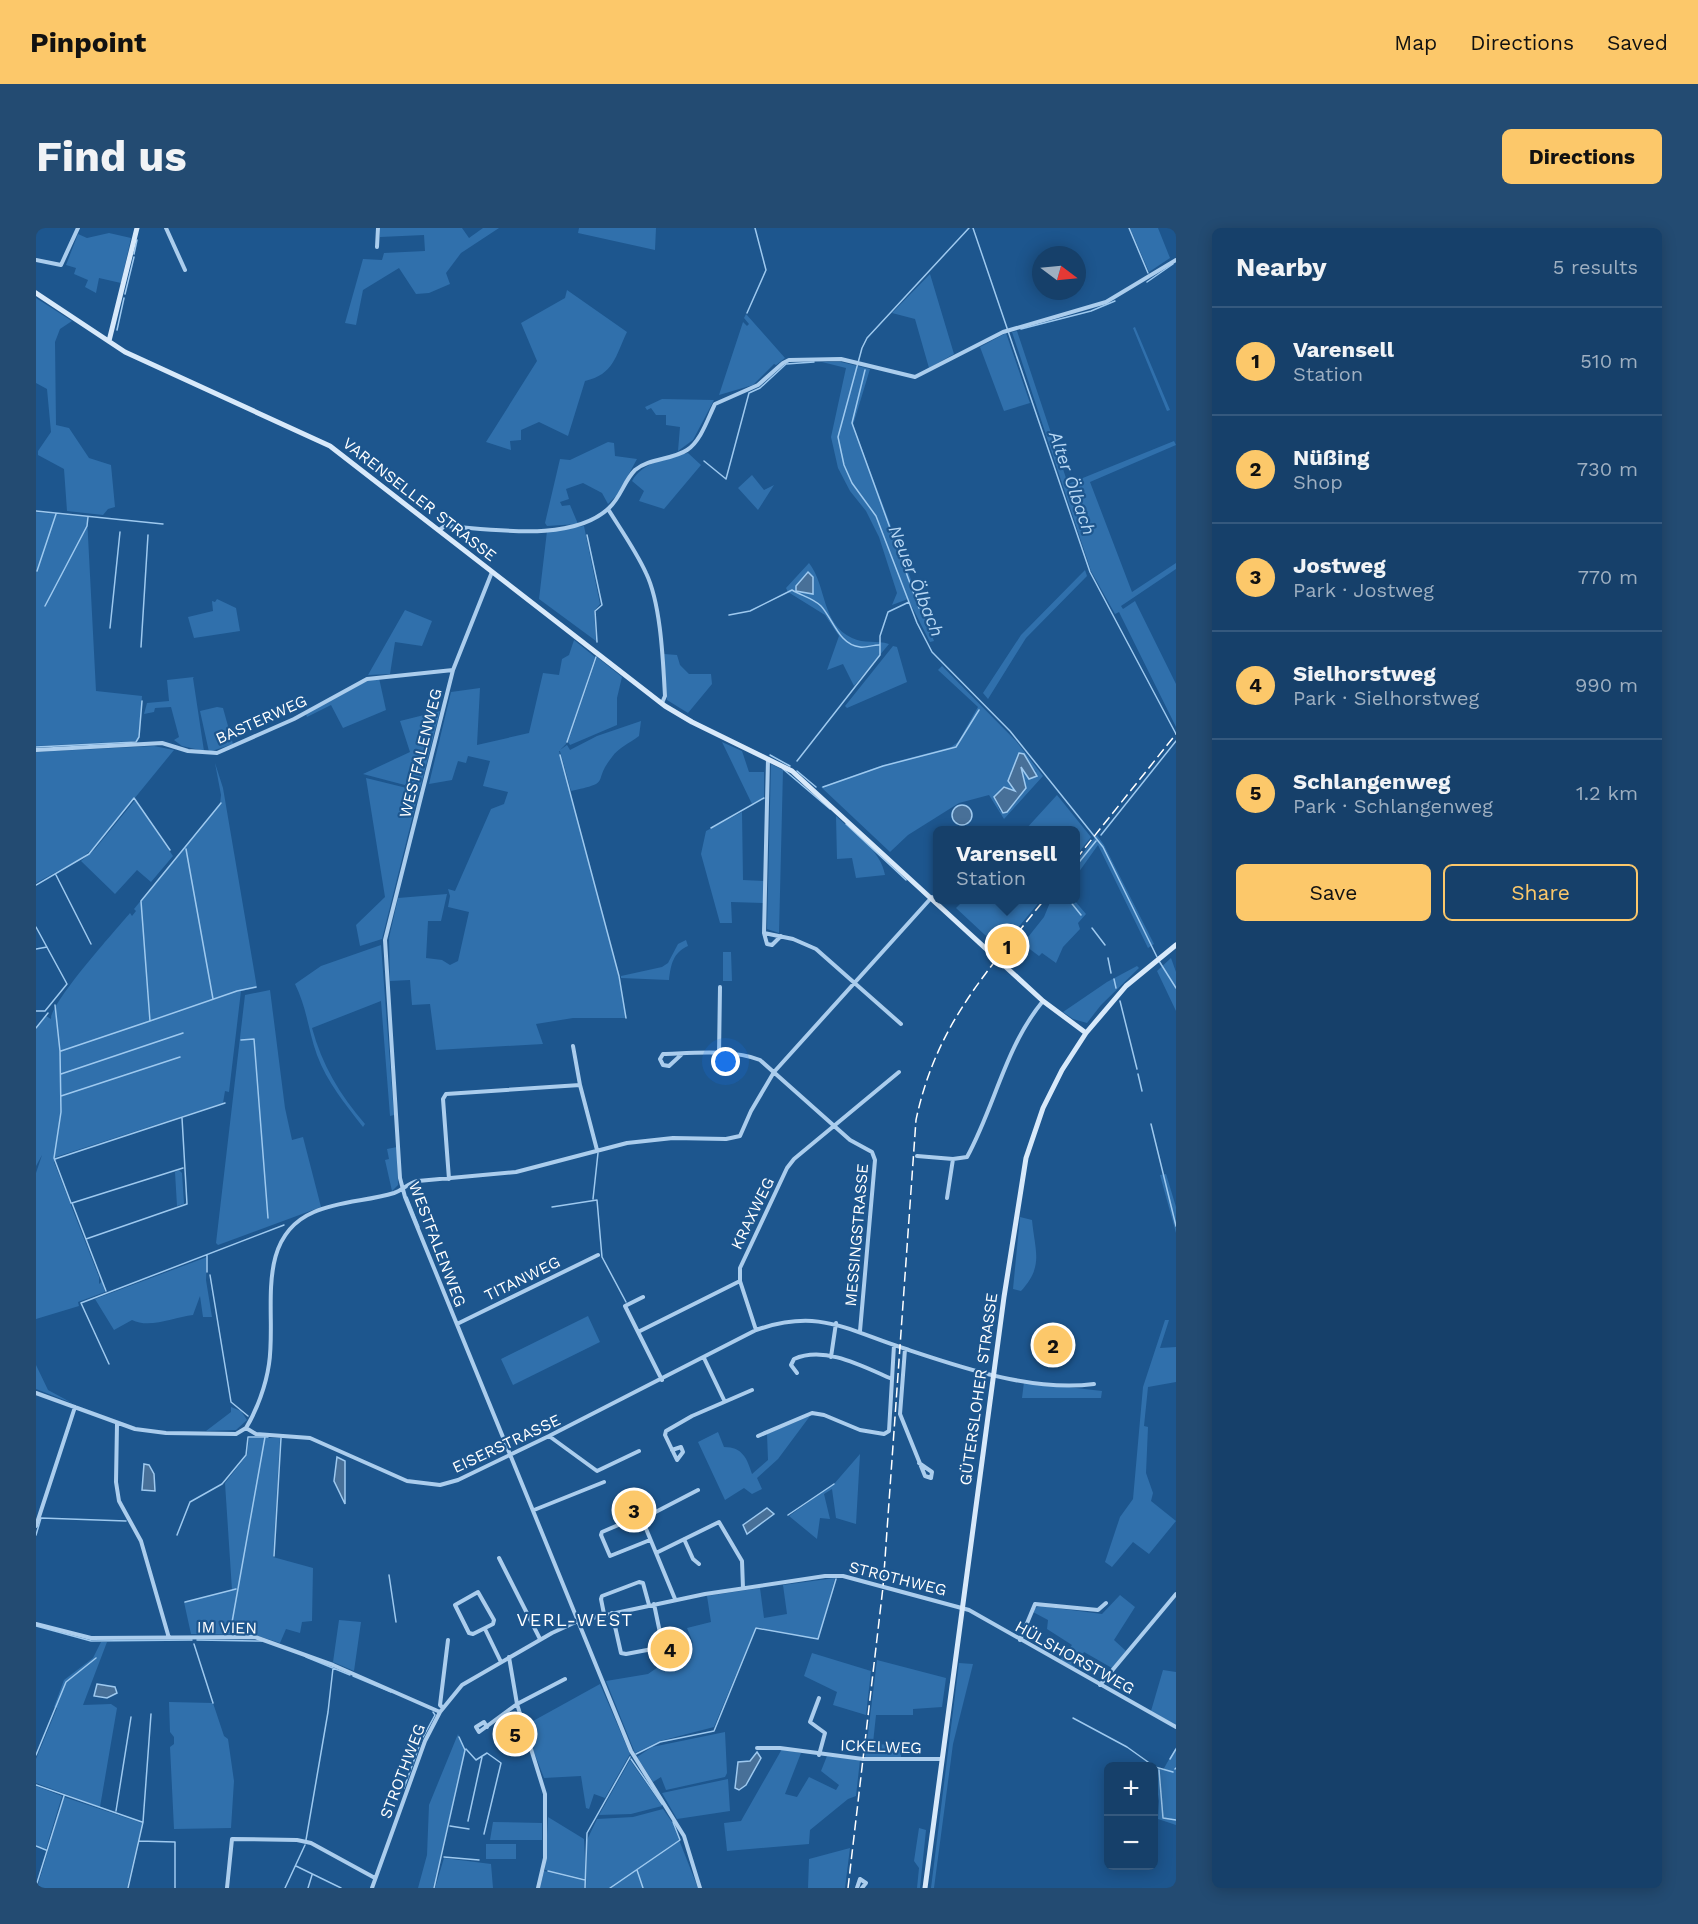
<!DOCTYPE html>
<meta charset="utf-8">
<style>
:root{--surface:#16406a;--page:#234b72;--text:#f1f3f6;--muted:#9eafc1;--line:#35597e;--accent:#fcc86a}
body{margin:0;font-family:"Work Sans",sans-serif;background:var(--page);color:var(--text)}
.controls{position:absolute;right:18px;bottom:18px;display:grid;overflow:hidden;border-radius:9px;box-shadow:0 3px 15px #0003}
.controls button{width:54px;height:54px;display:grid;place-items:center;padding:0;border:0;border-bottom:2px solid var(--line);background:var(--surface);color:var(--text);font:30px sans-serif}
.compass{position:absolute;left:996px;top:18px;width:54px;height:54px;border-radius:50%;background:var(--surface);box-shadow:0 3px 15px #0003;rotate:106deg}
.you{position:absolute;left:690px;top:834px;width:21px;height:21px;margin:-15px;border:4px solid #fff;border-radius:50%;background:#1a73e8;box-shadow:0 0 0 9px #1a73e833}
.badge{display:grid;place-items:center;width:39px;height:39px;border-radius:50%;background:var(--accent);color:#111;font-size:20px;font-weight:700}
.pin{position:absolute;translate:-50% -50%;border:3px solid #fff;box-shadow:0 2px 6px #0006}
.popup{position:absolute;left:897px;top:598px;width:147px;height:78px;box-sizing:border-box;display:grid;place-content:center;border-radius:9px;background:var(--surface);filter:drop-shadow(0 2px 4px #0005);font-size:20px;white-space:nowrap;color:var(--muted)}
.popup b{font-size:22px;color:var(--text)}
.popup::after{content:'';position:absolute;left:50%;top:100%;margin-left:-12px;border:12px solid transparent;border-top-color:var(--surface)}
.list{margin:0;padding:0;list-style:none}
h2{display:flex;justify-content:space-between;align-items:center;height:78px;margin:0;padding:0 24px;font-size:26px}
h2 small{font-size:20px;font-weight:400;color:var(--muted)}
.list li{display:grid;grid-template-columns:39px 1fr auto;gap:18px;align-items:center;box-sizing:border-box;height:108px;padding:0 24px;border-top:2px solid var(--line)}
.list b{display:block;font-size:22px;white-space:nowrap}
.list p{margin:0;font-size:20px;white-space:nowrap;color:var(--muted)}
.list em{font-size:20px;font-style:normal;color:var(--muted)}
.actions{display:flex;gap:12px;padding:18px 24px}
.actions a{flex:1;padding:14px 0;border:2px solid var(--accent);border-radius:9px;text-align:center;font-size:21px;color:var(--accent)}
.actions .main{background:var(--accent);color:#111}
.map{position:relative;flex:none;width:1140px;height:1660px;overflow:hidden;border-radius:9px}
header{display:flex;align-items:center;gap:36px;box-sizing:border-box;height:84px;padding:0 30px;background:var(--accent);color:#111}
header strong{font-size:28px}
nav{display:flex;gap:33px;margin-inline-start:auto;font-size:21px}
.intro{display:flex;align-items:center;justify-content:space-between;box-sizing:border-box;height:144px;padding:0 36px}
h1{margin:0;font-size:42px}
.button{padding:15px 27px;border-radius:9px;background:var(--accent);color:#111;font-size:21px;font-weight:700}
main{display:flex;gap:36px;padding:0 36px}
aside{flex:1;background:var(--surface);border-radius:9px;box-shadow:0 3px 15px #0003}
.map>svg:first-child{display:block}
.green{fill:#3070ac;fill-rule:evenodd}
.water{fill:#487098;stroke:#9ec9ef;stroke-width:1.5}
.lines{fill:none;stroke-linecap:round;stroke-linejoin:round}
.stream{stroke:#9ec9ef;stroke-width:1.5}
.street{stroke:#abcded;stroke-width:4}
.secondary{stroke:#d8e9fa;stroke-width:5}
.rail{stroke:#fff;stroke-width:1.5;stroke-dasharray:10 4.5;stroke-linecap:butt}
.labels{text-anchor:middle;stroke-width:4.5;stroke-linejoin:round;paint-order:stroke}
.street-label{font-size:16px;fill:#fff;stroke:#1d568e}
.water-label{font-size:18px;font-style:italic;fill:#b7d7f4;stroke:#1d568e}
.neighbourhood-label{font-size:18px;letter-spacing:1.5px;fill:#fff;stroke:#1d568e}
</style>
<header>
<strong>Pinpoint</strong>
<nav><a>Map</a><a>Directions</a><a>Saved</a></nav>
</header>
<div class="intro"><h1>Find us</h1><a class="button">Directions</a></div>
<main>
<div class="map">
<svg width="1140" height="1660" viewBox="0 0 1140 1660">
<rect width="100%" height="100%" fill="#1d568e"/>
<path class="green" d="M344,0H426L433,10L447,0H463L425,25L410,45L414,56L393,65L380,66L363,40L327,62L320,97L309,95L327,31L346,32L348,25L389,23L388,7L344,9Z
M543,0H620L619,22L542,5Z
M1094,0H1122L1134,30L1113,44Z
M73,5L95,10L85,55L63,50L60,65L49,59L52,52L38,46L40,40L30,37L42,6L51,10Z
M894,46L918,126L893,140L879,91L856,85Z
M531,62L591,104C579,129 578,146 549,153L532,208L503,194L485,202V212L474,213L475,222L450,214L501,133L485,95L529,70Z
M0,70L36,93L24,101L19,114L20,197L33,200L53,230L75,237L79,279L72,281L67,287L31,283L28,241L2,227V223L15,204L11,161L0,155Z
M710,86L749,130L740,137L738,136L717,157L683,167L707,94L711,98L713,96L708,90Z
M1099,99L1134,182L1131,183L1097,100Z
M981,103L1032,256L1138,213L1140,217L1054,254L1096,364L1140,335V341L1085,378L1087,381L1099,373L1140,456V499L1083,384L1079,386L1055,343L976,104Z
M970,105L994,175L968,183L944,119Z
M786,134H805L834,141L817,197L898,413L894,414L872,371L856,377L861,365L843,309L830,283L814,263L802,240L795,209L810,140Z
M626,171L678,172L657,212L642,223L644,199L630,197V187H620L615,180L611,182L609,179Z
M572,214L578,215L579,228L601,231L582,266L572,276L566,265L547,255L530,261L533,271L524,274L526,278L534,277L542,296L511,298L509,295L524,231L534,232Z
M652,225L665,237L628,281L603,273L608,263L596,253C606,235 632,229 652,225Z
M716,247L728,262L738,257L722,282L702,260Z
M0,284L51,289L60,463L106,468L103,509L100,513L0,518Z
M548,298L564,376L558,383L560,413L503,371L511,303Z
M773,335C791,358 785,396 816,410C828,416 841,412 853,416L818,458L807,436L791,442L803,408L789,387L752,364L750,360Z
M1049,342L1051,348L990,410L952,471L947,465L985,407Z
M181,371L200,380L204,403L158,410L152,389L177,383L176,373L179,374Z
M369,382L396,393L386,418L359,414L354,446L332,447Z
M538,412L559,429L530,516L524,522L531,517L534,522L561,508L605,493L603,508C594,515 582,520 576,529C555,555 578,554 535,563L524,523H523L583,749L590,790H537L500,796L507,816L400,822L394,776L376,777L374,752L354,753L353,710L362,670L411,666L405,693H392L390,730L406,732L414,737L422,733L433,684L412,679L414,668L412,661L419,663L455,581L468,576L472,564L447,558L454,533L432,528L430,535L422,533L416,552L393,556L415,464L444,460L441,517L493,505L507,445L523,447L526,431L533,427Z
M857,418L861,419L871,454L811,480L809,478Z
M628,426L641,427L644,437L653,446H675L676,456L652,485L631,472Z
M561,429L586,449L581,470V497L534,517L532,514Z
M906,438L980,513L1007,548L968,591L953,567L923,575L872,607L854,624L785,559L847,537L915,519L922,514L942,479L902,442ZM981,527L1001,544L985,539L990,560L971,584L964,583L958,569L966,562L978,563L975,542L980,537Z
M158,449L157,450L168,523L146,518L138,512L143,509L135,479L119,480L118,484L108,486L111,475L133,473L131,452Z
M343,450L350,482L307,500L295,477L271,489L270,486L333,452Z
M181,479L187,480L197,516L173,524L164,483Z
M404,483L384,561L327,546L374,524L364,493Z
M686,514L706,523L713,544H728V570L716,576Z
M118,518L138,522L58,620L44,631L0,655V524Z
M179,535L187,560L221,760L205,763L193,864L189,863L187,875L20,929L18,934L63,1049V1056L66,1053L69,1064L42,1074L43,1078L0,1091V945L6,927L0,938V801L10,788L15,791C15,774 78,704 94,685L96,688L100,683L98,681L184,576L185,567Z
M735,536L747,542L743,705L731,701Z
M330,550L383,563L346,711L324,718L320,697L349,669Z
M1021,567L1055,609L1040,628V602H989Z
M99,572L137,628L115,654L101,642L79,666L45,633L59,621Z
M706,584L707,652L728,653L727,675L695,674L696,695H684L665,626L670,603Z
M800,588C818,605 845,622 849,647L820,650L816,630L801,631Z
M1061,607L1068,617L1118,716L1112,720L1062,617L1040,648V634Z
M928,672H1005L964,721L920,680Z
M1015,672H1038L1050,686L1042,695L1044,701L1027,719L1020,735L1006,725L1003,728L991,719L977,736L973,733L1008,689Z
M650,712L652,718C637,725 635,736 633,752L585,750V748L626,739L632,735L642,716Z
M345,717L358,887L354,888L345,773L276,800C286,837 304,867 329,896L327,899C309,876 291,854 281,827C272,802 271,780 259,756L285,738Z
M687,724H695L696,753H687Z
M1135,730L1140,744V783L1121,743Z
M1101,738L1103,740L1065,777L1051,795L1037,791L1027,784L1071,754Z
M234,762L249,880L256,912L267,909L285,979L182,1017L180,1015L209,767Z
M361,919L362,957L356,963L349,932L353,931L351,921Z
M143,942L146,945L148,976L141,978L139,944Z
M1130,946L1140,979V1005L1124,947Z
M984,989L996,992C999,1024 1008,1038 985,1063L977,1061Z
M171,1029L170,1052L176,1089H167L164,1068L157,1087C138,1089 114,1101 96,1092L78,1102L59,1071Z
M552,1088L564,1114L477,1157L465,1131Z
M1129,1092H1133L1124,1120L1140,1119V1154L1112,1159L1108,1198L1112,1199L1110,1245L1117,1265L1115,1273L1140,1293L1113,1326L1097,1314L1076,1339L1069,1334L1084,1289L1097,1271L1107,1159Z
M0,1137L12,1162L36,1175L0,1161Z
M988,1154L1066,1163L1065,1170H986Z
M195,1179L205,1183L211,1192L200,1202L170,1203L195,1184Z
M774,1188L742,1231L721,1250L726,1261L716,1266L708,1260L689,1272L662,1214L682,1204L688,1219C707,1219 711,1231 716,1246L732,1232L731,1206Z
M213,1210H244L237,1329L277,1340L276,1393L266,1394L264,1405L250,1401L244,1415L219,1407L155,1406L148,1374L196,1362L189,1255L211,1227Z
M824,1226L820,1296L800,1290L796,1261L788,1266L794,1291L784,1290L781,1311L753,1288L798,1256Z
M601,1271L609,1287L593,1291L588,1278Z
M799,1350L782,1411L720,1399L678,1499L624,1513L599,1525L570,1453L612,1446L657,1415L651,1400L675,1394L671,1368L724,1360L728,1390L751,1386L747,1357Z
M1084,1367L1099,1379L1078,1412L1090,1423L1076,1440L1048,1424L1038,1440L1024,1432L1036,1417L1011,1401L1012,1392L997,1384L999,1380L1004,1378L1066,1386Z
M303,1392L325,1394L318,1443L297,1434Z
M65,1414H71L47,1477L75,1476L81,1480L64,1579L0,1555V1531L21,1480L18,1479L28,1452L57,1430Z
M776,1425L835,1443L830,1487L797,1477L801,1464L768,1448Z
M841,1432L910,1450L906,1479L877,1481V1487H840L837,1515L865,1519V1530H829Z
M923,1435L937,1436L917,1516L898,1660H895Z
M1127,1442L1140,1444V1497L1115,1483Z
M564,1456L594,1526L569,1570L558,1566L553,1581L550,1580L545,1548L508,1550L488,1498Z
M133,1474L177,1475L188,1508L192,1511L198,1553L195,1600L138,1601L134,1519L138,1516V1509L134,1504Z
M689,1504L691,1545L689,1549L630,1562L625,1549L617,1554L601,1529L616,1519Z
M422,1506L429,1522L397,1660H382L391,1627L393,1577Z
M1140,1519V1597L1122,1591L1123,1573L1118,1540L1127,1542Z
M746,1521L765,1525L749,1566L761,1569L773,1549L800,1562L803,1557L785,1543L791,1528L824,1532L820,1568L812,1571L774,1602L773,1616L691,1623L688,1595L705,1593Z
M594,1532L626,1578L595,1586L563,1587Z
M692,1551L694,1583L641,1591L626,1565Z
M0,1558L26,1568L10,1621L0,1617Z
M28,1569L106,1595L91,1660H1Z
M627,1581L636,1594L662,1660H550L551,1612L561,1591L597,1589Z
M512,1589L548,1611L550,1651L509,1642Z
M457,1594L506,1595V1612H454Z
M883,1600L890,1602L884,1660H881L883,1640L878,1633Z
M450,1616H480V1631H450Z
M814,1620L809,1660H772L773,1631Z
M408,1630L455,1636L457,1660H399Z
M508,1643L550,1653L548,1660H504Z"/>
<path class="water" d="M772,344L777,349V366L760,363V358Z
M983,525L988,526L1001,548L993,551L985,539L990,560L971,584L967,585L958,569L968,559L979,563L972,553Z
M916 587a10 10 0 1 1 20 0a10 10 0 1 1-20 0Z
M301,1229L309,1233V1276L298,1253Z
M108,1236L113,1237L118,1246L119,1263L106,1262Z
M731,1280L738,1286L711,1306L707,1297Z
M61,1456L79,1459L81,1465L71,1470L58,1468Z
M721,1524L725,1530L710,1557L703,1562L699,1560L702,1534L714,1533Z"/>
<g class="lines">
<path class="stream" d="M933,0L831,110L826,120L802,209L808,237L816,255L840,288L881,395L896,424L974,503L1067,619L1121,729
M937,0L1054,344L1140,506
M1093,0L1112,45
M98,26L101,12
M1111,54L1137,36
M89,66L98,29
M711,85L730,42L719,0
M985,101L1055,83L1079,73
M81,102L88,70
M829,142L816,195L883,380
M668,233L690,251L713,165L724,160L750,136L778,134
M0,283L127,296
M551,307L566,377L559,383L561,414
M1,343L20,286
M9,378L51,298L52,289
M693,387L714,383L756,362C766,368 777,370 785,378C797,391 803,417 824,419C829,420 837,417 843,417
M74,400L84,304
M105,419L112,307
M531,514L560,429
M0,519L100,514L103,509L106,473
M524,527L583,748L590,790
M734,527L754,538
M761,533L844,427V408L852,384L873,374
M747,541L794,581
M761,543L780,559
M787,559L847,538L920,519L943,482
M185,575L105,673L114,793L201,763L220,759
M810,596L870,652
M675,600L728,570
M1065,607L1140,513
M150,621L177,771
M1040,638L1060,613
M20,647L55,716
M0,657L53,626L98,570L134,622
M1033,672L1045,687
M0,699L31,756L9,783H0
M1056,700L1069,717
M0,721L11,719
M1072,730L1075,745
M1123,733L1140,760
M1078,751L1080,760
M1084,773L1101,841
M19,777L24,823L25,884L18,930L35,975
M0,800L12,785
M205,812L218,811L232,990
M25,823L114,793
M25,846L147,805
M1102,846L1106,863
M25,868L144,829
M1115,896L1140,998
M19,931L189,875
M371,969L383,999
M557,971L562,925
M516,979L561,972L566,1029L590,1074
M50,1011L151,976L146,890
M171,1044V1027
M174,1047L195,1174L212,1188
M70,1063L36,975L147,940
M73,1136L45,1075L248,997
M752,1287L798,1256
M0,1307L5,1290L90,1293
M141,1307L154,1274L186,1256L210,1227L212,1209H232
M238,1328L245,1210
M353,1347L360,1394
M149,1374L200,1361
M0,1398L55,1413L156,1412
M195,1400L229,1209
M161,1412L226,1413
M158,1416L177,1475
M270,1429L314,1447
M317,1448L355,1464
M1037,1490L1091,1519L1119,1539L1137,1544
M430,1521L440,1532L451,1525L465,1535L448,1606
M600,1526L624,1514L678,1503L720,1400L782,1411L800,1351
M0,1527L30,1454L60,1430
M595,1531L626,1576
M1134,1531L1140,1521
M1139,1541L1140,1540
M1123,1542L1127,1590L1140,1592
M0,1557L106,1594
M368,1560L385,1513L399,1487L397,1484
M80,1583L95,1489
M432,1593L446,1529
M414,1598L433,1601
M270,1612L292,1484L297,1440
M103,1613L139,1614V1660
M0,1618L10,1622
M408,1629L443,1632
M260,1638L305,1660
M601,1642L607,1660
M512,1643L549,1652
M0,1658L28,1568
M92,1660L107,1594L115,1486
M249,1660L269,1617
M272,1660L276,1647
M398,1660L429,1522L423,1509
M549,1660L551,1605L594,1529
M574,1660L644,1612L637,1594"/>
<path class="street" d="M130,0L149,42
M341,19L342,0
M0,32L25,37L42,0
M572,281C585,302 600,323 610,345C625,376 627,433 629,468L626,475
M403,302L409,298C457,301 536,315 573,280C585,269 588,253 599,242C613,230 636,232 651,222C665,213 672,190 679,176L722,157L747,135L753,132L805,131L879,149L967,104L1070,74L1140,32
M456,344L417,442L349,712L364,950L369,969L595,1523L648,1608L664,1660
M0,522L126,515L152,523L181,525L258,491L331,451L417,442
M732,531L728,705L731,716L736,717L745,708
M728,705L757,711L780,721L865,796
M537,818L544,857
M646,826L633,838L627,837L624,831L627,826C657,825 697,821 724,832L814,912L836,924L839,932L824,1103
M683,827L684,759
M881,928L917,931L931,929C959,878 969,819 1007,773
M413,951L407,871L410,866L544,857L561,922
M911,970L917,931
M607,1069L589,1078L626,1152
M421,1096L562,1027
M720,1102L704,1053V1040L751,940L758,931L863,844
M602,1104L704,1053
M869,1121L864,1186L889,1248L895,1250L896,1244L883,1235
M795,1129L800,1095
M668,1130L688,1172
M761,1145L755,1137L758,1131C789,1117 828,1139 856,1151
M0,1165L99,1201L130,1205L200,1206L210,1200
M81,1196L80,1254L83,1273L105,1313L133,1410
M210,1200C221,1182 230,1157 233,1136C241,1086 217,1010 278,984C303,973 332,973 358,965C367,962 372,955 382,953L480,944L591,915L637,910L690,911L704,908L715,883L738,844L896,669
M210,1200L220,1206L274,1210L371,1253L404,1257L422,1252L513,1208L720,1102C784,1080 810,1102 870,1121C927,1140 997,1164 1058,1156
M513,1208L561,1243L603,1223
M722,1208L776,1185L788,1187L824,1202L848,1206L853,1203L858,1117
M636,1222L645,1219L647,1224L641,1232L629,1207L630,1203L656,1188L716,1162
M498,1282L568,1254
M606,1291L639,1371
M0,1298L39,1179
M648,1311L657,1331L663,1336
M614,1312L574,1328L565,1307L566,1304L601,1289L606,1291L662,1262
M620,1325L683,1294L706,1333L707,1360
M463,1330L504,1411
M442,1364L458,1392L457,1396L437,1406L433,1405L419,1377Z
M576,1385L585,1425L590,1426L627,1419L618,1376
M568,1386L565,1371L566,1368L603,1354L607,1355L613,1377
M0,1396L55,1410L219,1409L297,1437L404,1484
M449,1401L465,1434
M984,1412L999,1376L1062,1382L1070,1375
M473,1429L481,1476L509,1566V1630L502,1660
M1064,1457L1140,1366
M783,1470L774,1494L789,1505L783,1527
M407,1480L404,1477L412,1412
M451,1499L448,1494L440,1499L443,1504L481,1476L529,1451
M721,1520H744L827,1531H906
M191,1660L196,1611L261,1612L275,1615L339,1650
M336,1660L389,1513L404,1484L426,1457L516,1405L542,1393L669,1366L789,1348H807L933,1382L1140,1499
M821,1660L824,1651L830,1655L826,1660"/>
<path class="secondary" d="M0,65L89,124L294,218L629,478L656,494L756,543L1007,773L1050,805
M73,113L101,0
M889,1660L968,1069L990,930L1007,880L1026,842L1050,805L1090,758L1140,717"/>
<path class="rail" d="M1040,631L1140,506
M812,1660L847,1359L880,892C900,797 950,745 1008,672"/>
</g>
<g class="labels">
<g class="street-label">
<text transform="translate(384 271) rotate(38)" y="6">VARENSELLER STRASSE</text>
<text transform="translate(225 491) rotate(-24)" y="6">BASTERWEG</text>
<text transform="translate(384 525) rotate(-76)" y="6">WESTFALENWEG</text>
<text transform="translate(716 985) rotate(-64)" y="6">KRAXWEG</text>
<text transform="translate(820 1007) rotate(-85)" y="6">MESSINGSTRASSE</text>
<text transform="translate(402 1016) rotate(69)" y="6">WESTFALENWEG</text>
<text transform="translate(486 1050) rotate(-26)" y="6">TITANWEG</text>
<text transform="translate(942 1161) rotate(-82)" y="6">GÜTERSLOHER STRASSE</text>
<text transform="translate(470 1215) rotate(-25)" y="6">EISERSTRASSE</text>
<text transform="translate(862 1350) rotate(14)" y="6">STROTHWEG</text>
<text transform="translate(191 1399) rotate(1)" y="6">IM VIEN</text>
<text transform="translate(1039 1429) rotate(29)" y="6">HÜLSHORSTWEG</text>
<text transform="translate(845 1518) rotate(2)" y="6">ICKELWEG</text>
<text transform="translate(366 1543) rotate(-69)" y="6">STROTHWEG</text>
</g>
<g class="water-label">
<text transform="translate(1036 255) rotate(71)" y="6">Alter Ölbach</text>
<text transform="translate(880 353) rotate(68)" y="6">Neuer Ölbach</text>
</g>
<g class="neighbourhood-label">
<text x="539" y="1398">VERL-WEST</text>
</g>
</g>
</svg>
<div class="controls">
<button>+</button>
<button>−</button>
</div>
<svg class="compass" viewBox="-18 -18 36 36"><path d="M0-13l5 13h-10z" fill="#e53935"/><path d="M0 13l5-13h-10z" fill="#9eafc1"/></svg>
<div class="you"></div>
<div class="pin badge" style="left:971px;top:718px">1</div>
<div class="popup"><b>Varensell</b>Station</div>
<div class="pin badge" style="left:1017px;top:1117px">2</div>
<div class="pin badge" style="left:598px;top:1282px">3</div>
<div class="pin badge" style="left:634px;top:1421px">4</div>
<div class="pin badge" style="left:479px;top:1506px">5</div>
</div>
<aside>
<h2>Nearby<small>5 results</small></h2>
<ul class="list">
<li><span class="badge">1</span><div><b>Varensell</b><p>Station</p></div><em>510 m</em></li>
<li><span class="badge">2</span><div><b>Nüßing</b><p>Shop</p></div><em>730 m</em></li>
<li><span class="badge">3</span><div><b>Jostweg</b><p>Park · Jostweg</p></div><em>770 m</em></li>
<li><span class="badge">4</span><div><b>Sielhorstweg</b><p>Park · Sielhorstweg</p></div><em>990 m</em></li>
<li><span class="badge">5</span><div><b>Schlangenweg</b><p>Park · Schlangenweg</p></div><em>1.2 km</em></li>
</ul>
<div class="actions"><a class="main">Save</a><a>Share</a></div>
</aside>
</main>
